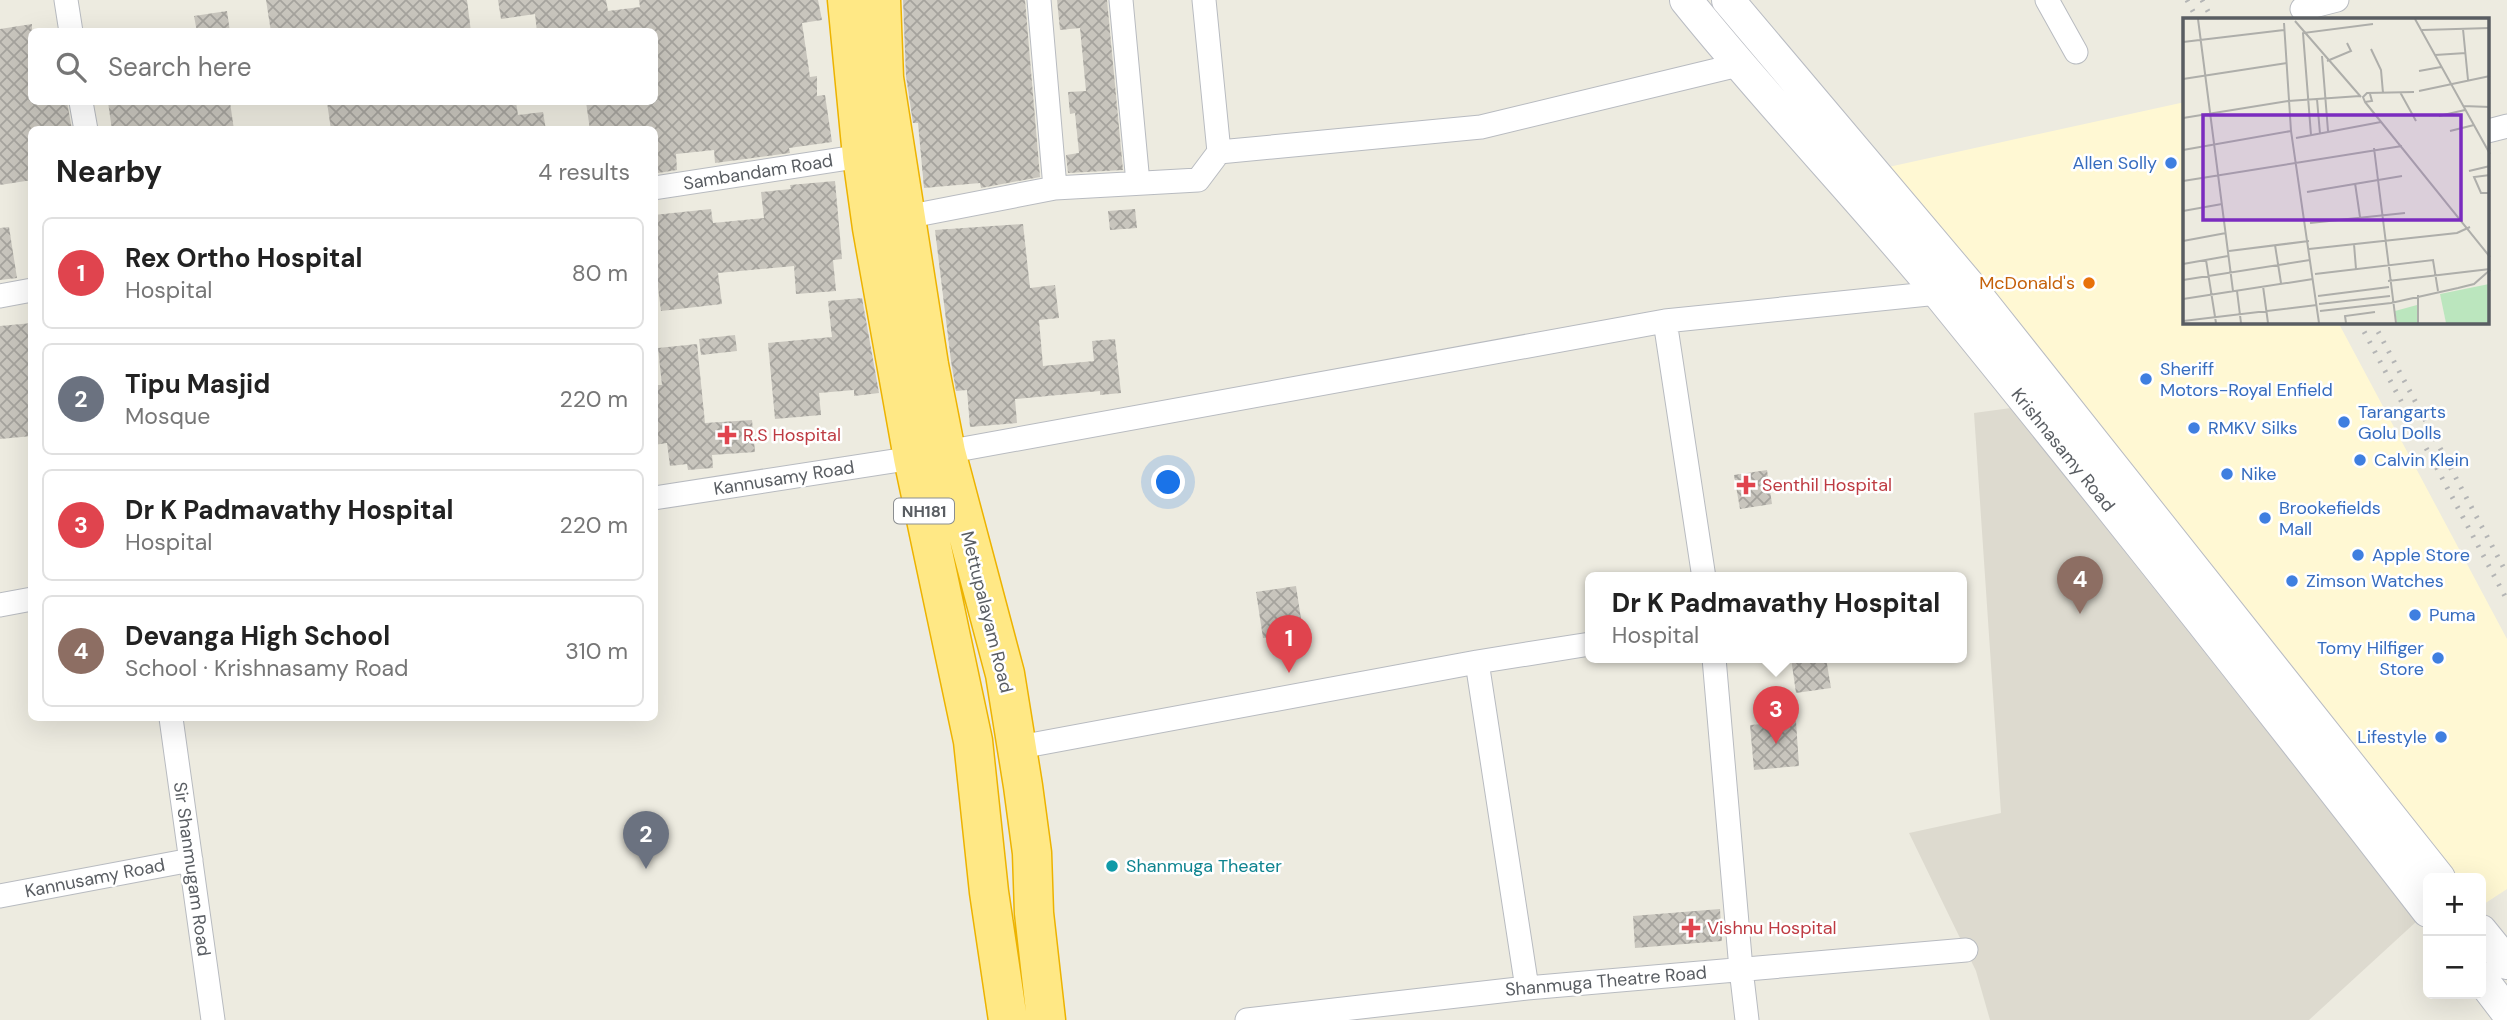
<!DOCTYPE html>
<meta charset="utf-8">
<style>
:root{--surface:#fff;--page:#f2f2f2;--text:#222;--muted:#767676;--line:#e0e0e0;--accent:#f14022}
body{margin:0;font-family:"DM Sans",sans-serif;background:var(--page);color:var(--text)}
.controls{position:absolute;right:21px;bottom:21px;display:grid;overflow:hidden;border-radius:10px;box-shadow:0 7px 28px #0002}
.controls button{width:63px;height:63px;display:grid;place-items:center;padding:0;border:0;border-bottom:2px solid var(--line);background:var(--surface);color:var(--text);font:35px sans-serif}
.you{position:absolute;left:1169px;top:483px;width:24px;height:24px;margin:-18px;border:5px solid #fff;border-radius:50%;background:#1a73e8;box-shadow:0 0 0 10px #1a73e833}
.badge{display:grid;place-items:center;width:46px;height:46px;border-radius:50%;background:var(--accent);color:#fff;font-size:23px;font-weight:700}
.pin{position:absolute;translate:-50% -58px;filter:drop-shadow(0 2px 4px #0008)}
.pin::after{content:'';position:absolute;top:37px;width:24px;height:21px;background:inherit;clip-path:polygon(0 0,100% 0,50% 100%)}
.popup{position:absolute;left:1585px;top:572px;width:382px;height:91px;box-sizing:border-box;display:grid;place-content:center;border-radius:10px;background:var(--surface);filter:drop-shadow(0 2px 5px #0005);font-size:23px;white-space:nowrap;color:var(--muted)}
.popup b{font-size:26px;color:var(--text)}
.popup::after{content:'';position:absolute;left:50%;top:100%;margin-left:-14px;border:14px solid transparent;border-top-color:var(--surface)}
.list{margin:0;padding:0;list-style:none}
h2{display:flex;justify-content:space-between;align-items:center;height:91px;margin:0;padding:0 28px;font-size:30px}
h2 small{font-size:23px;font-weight:400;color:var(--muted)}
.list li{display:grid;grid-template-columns:46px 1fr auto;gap:21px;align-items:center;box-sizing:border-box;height:112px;margin:0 14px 14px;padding:0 14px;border:2px solid var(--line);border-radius:10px}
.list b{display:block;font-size:26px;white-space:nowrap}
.list p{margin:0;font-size:23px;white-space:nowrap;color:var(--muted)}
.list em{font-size:23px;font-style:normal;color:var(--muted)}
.icon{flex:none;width:38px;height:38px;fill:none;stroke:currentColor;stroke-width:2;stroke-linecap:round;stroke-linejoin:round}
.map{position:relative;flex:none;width:2507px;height:1020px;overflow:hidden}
.search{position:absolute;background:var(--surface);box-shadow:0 7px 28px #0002;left:28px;top:28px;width:630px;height:77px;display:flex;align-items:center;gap:18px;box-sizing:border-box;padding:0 24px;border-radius:10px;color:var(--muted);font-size:26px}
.panel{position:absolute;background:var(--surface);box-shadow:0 7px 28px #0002;left:28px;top:126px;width:630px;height:595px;border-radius:10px}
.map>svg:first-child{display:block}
.commercial{fill:#fff8d3}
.education{fill:#dddacf}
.building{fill:url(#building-cross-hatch)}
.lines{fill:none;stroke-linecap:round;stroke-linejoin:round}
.street-casing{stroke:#b8bbc0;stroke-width:25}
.secondary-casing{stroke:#b9bcc3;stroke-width:34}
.highway-casing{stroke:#edb300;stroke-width:41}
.street{stroke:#fff;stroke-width:23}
.secondary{stroke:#fff;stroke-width:32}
.highway{stroke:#ffe885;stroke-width:38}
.rail{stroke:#b4b5b5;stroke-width:5;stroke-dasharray:2 9;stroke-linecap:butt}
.shop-dot{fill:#3f7fe0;stroke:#fff;stroke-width:2.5}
.food-dot{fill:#e8710a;stroke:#fff;stroke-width:2.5}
.health-dot{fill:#e0444e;stroke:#fff;stroke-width:2.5}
.culture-dot{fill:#0f9aa8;stroke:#fff;stroke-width:2.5}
.labels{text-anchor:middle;stroke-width:5;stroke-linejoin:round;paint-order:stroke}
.shield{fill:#fff;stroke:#8b8e91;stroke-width:2}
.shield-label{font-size:16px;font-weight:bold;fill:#595d62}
.shop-label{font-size:18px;fill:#366cbe;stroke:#fff;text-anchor:start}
.street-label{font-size:18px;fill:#595d62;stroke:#fff}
.food-label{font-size:18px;fill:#c56008;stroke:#fff;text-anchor:end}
.health-label{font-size:18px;fill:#be3a42;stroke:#fff;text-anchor:start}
.culture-label{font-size:18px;fill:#0d838f;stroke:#fff;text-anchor:start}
.inset-road{fill:none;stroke:#aeaeaa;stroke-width:2}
.view{fill:#7b2cbf;fill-opacity:0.15;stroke:#7b2cbf;stroke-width:3.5}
.inset-edge{fill:none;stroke:#595d62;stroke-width:3.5}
</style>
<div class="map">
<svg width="2507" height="1020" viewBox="0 0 2507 1020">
<defs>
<pattern id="building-cross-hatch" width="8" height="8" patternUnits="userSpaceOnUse" patternTransform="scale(1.75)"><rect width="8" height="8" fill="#c8c5bd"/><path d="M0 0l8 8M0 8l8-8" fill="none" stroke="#a5a39d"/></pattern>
</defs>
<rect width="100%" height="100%" fill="#edebe0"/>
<path class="commercial" d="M2185,102V322H2338L2507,639V889L2481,906V878H2453L1884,168Z"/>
<path class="education" d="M2011,408L2417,921L2309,1020H1990L1976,971L1909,833L2001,813L1974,413Z"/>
<path class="building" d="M266,0H467L471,32H271Z
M498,0H606L608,11L640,7L639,0H818L822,20L802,23L810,77L817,76V96L825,95L832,142L789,148L790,153L715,163L714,150L676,154L677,170L658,173L657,166H654V130H590L586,102H654V32H537L535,14L501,19Z
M903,0H1025L1040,177L981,188L980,183L924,188L918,123H913L906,76Z
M1057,0H1107L1123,170L1068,173L1066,155L1079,153L1075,113L1070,114L1068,92L1086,91L1080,28L1060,30Z
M227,11L230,32H197L194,16Z
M32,24V102H67L72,130H32V180L0,185V29Z
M108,102H153L154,104L171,102H230L234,130H112Z
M327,102H516L518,115L543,112L546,130H331Z
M835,181L842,259L833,260L836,291L796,294L794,266L718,273L722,304L661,311L654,255V215L711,209L713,223L764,218L761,192L791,189L790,185Z
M1135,209L1137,228L1110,230L1108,211Z
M1023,224L1030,288L1055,285L1059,318L1039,320L1043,366L1094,361L1092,341L1115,339L1121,393L1100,395V391L1015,399L1017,423L970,427L967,390L956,391L951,361L935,230Z
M9,227L17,278L0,280V228Z
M862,298L879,393L854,396V390L819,393L821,415L775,419L768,343L832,337L828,301Z
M32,323V436L0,439V326Z
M735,335L737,351L701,355L699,339Z
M697,344L705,423L752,420L755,452L712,455L713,468L688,470L687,464L670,466L667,443L654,445V385H662L658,348Z
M1767,470L1772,504L1740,509L1734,475Z
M1296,586L1303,632L1263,638L1256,592Z
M1791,658H1826L1831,688L1796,693Z
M1796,721L1799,766L1754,770L1750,725Z
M1720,909L1722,941L1635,948L1633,916Z"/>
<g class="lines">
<defs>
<path id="street" d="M66,0L71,32
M1039,0L1055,188
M1121,0L1138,183
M1204,0L1219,152
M2047,0L2076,52
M2302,9L2337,0
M81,102L86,130
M2488,131L2507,126
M654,188L862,156
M906,217L1055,188L1198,180L1219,152L1481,127L1738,65
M0,296L32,290
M1665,321L1704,578
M654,498L913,458L1665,321L1938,293
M0,605L32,599
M1714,658L1741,969L1747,1020
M1477,662L1527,988
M171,718L213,1020
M1015,748L1477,662L1590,644
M0,896L191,860
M1247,1020L1527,988L1966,950"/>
<path id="secondary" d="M1686,0C1767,101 1858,195 1940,295C2105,498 2268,704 2428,911
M1728,0L1967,283L2439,878
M2481,931L2507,963
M2481,978L2507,1012"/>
<path id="highway" d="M847,0L862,156L872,228L913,458L973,741L989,892L1008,1020
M881,0L884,78L929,365L946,452L1005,674L1023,786L1032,853L1034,913L1046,1020"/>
</defs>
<use href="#street" class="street-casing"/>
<use href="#secondary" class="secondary-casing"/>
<use href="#highway" class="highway-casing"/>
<use href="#street" class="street"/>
<use href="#secondary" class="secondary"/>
<use href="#highway" class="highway"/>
<path class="rail" d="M2187,0L2197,19
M2202,0L2212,19
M2359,322L2507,600
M2373,322L2507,574"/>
</g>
<g class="shop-dot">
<circle cx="2171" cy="163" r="7"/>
<circle cx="2146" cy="379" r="7"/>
<circle cx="2344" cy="422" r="7"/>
<circle cx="2194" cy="428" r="7"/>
<circle cx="2360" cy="460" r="7"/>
<circle cx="2227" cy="474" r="7"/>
<circle cx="2265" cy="518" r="7"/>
<circle cx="2358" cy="555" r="7"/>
<circle cx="2292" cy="581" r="7"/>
<circle cx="2415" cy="615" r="7"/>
<circle cx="2438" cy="658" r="7"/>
<circle cx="2441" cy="737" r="7"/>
</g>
<circle class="food-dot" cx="2089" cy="283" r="7"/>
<g class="health-dot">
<path d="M723.5 424.5h7v7h7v7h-7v7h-7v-7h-7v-7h7z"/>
<path d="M1742.5 474.5h7v7h7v7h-7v7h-7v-7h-7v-7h7z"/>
<path d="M1687.5 917.5h7v7h7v7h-7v7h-7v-7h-7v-7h7z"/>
</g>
<circle class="culture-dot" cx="1112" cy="866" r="7"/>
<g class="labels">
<rect class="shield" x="894" y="498.5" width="60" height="25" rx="5"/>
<g class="shield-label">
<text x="924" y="517">NH181</text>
</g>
<g class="shop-label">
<text x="2157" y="169" text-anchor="end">Allen Solly</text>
<text x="2160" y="375">Sheriff<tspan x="2160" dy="21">Motors-Royal Enfield</tspan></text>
<text x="2358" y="418">Tarangarts<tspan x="2358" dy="21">Golu Dolls</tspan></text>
<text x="2208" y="434">RMKV Silks</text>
<text x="2374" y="466">Calvin Klein</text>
<text x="2241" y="480">Nike</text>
<text x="2279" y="514">Brookefields<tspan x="2279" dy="21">Mall</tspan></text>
<text x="2372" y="561">Apple Store</text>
<text x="2306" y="587">Zimson Watches</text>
<text x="2429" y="621">Puma</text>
<text x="2424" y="654" text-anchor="end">Tomy Hilfiger<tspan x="2424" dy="21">Store</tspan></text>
<text x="2427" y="743" text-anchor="end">Lifestyle</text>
</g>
<g class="street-label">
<text transform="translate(758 172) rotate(-9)" y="6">Sambandam Road</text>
<text transform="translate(2063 450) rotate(51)" y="6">Krishnasamy Road</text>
<text transform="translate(784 478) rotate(-9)" y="6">Kannusamy Road</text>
<text transform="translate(987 612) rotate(76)" y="6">Mettupalayam Road</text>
<text transform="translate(192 869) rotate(82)" y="6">Sir Shanmugam Road</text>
<text transform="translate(95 878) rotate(-11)" y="6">Kannusamy Road</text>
<text transform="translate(1606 981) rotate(-5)" y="6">Shanmuga Theatre Road</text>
</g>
<g class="food-label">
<text x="2075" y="289">McDonald's</text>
</g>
<g class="health-label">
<text x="743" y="441">R.S Hospital</text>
<text x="1762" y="491">Senthil Hospital</text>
<text x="1707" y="934">Vishnu Hospital</text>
</g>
<g class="culture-label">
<text x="1126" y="872">Shanmuga Theater</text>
</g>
</g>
<g transform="translate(2183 18)">
<rect width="306" height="306" fill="#edebe0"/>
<path d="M306,266V305H263L257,276Z" fill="#bbe6be"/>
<path d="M234,287V305H214L212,293Z" fill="#bbe6be"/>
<path class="inset-road" d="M15,1L50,273M232,1L307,136M112,3L178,79M101,5L108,113L136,305M280,11L285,62M239,12L307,10M0,24L101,12M188,31L198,52L200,75M252,37L283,35M139,38L145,113M144,43L168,33L164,25M236,53L258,49M0,61L104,45M236,73L307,58M217,74L233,103M187,76L189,83L182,84L180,79L184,75L231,74M134,81L137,116M182,84L307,239M280,88L307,89M256,98L282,92M0,100L105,83L177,78M267,113L291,107M128,117L120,15L190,6M113,120L198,104M191,130L213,305M0,132L108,113M286,153L307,148M307,157L291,159L298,175H307M0,163L219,128M172,165L177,199M124,174L219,158M0,193L39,186M127,205L222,195M0,223L43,215M171,226L173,251M92,227L98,265M126,231L274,215L287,209M46,233L126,223M23,242L33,305M0,246L45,238M132,256L250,242L255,273M0,262L127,242M205,263L307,251M80,268L85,305M54,273L58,305M235,277V305M135,278L206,269M0,281L130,261M136,286L207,278M137,293L208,285L275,270L291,266L307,252M0,303L134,287M163,305L162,298L192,294"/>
<path class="view" d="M20,97H278V202H20Z"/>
<rect width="306" height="306" class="inset-edge"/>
</g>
</svg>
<div class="controls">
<button>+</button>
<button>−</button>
</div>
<div class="you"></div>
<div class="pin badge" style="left:1289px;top:673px;background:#e0444e">1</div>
<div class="pin badge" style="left:646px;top:869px;background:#6b7280">2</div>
<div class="pin badge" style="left:1776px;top:744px;background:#e0444e">3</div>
<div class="popup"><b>Dr K Padmavathy Hospital</b>Hospital</div>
<div class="pin badge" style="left:2080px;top:614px;background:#8d6e63">4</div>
<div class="search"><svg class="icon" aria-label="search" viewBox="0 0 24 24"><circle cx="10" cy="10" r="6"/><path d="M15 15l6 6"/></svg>Search here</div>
<section class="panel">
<h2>Nearby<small>4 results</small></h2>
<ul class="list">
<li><span class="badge" style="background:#e0444e">1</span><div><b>Rex Ortho Hospital</b><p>Hospital</p></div><em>80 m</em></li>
<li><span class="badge" style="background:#6b7280">2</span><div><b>Tipu Masjid</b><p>Mosque</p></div><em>220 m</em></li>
<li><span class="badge" style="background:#e0444e">3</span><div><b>Dr K Padmavathy Hospital</b><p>Hospital</p></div><em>220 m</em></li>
<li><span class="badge" style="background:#8d6e63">4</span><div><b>Devanga High School</b><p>School · Krishnasamy Road</p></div><em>310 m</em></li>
</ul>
</section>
</div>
